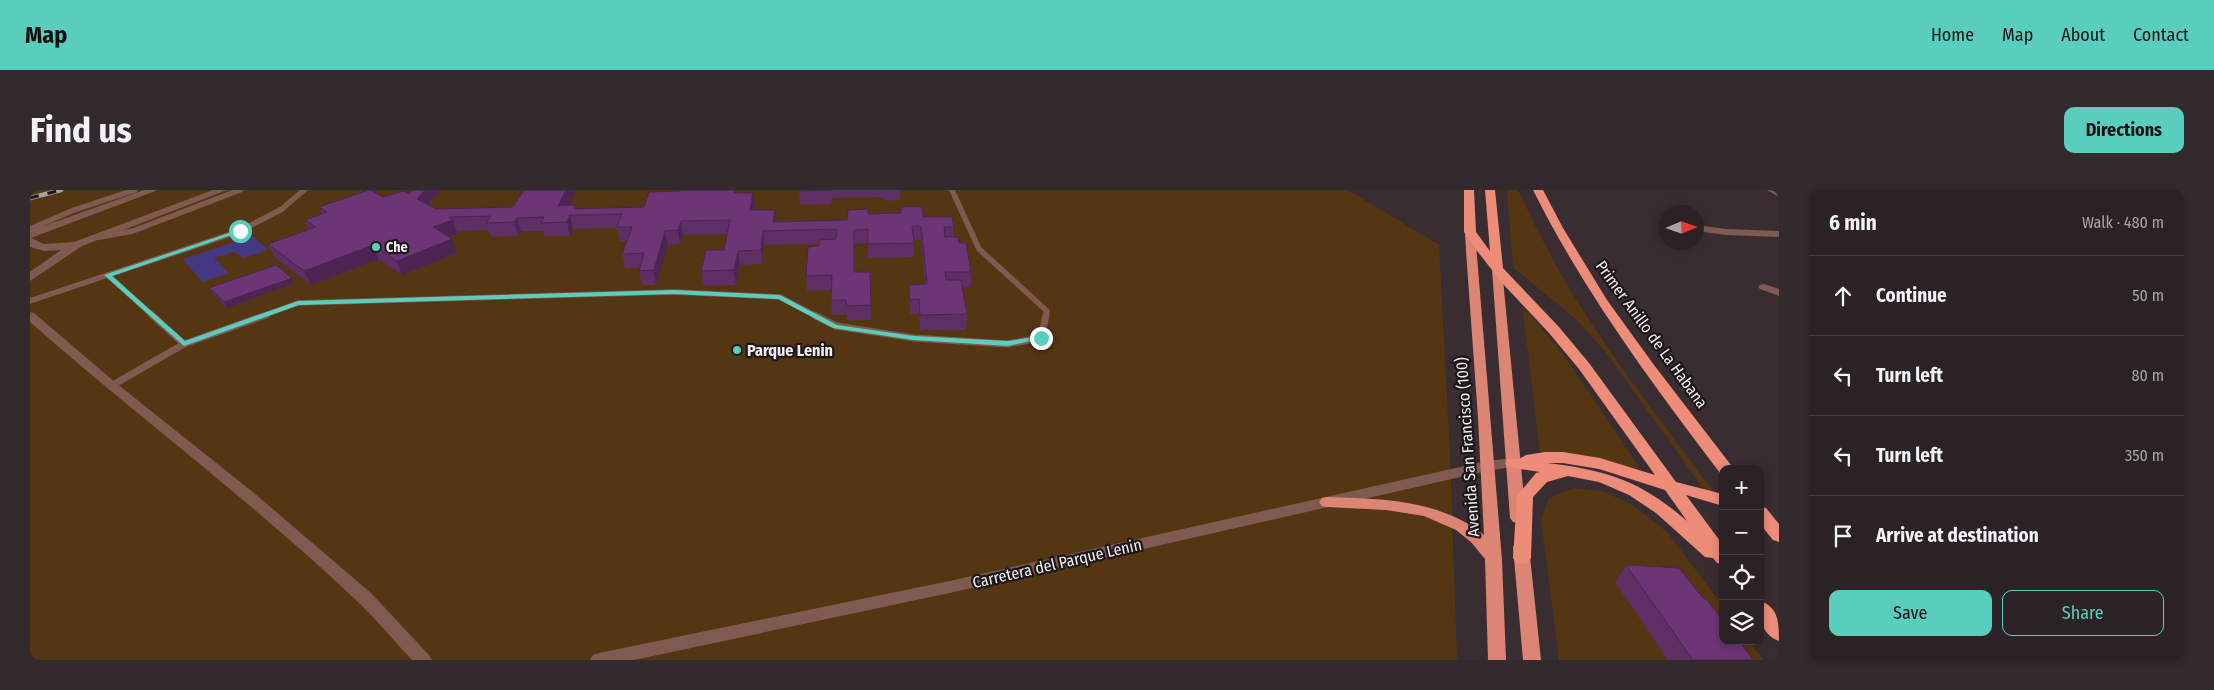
<!DOCTYPE html>
<meta charset="utf-8">
<style>
:root{--surface:#2b2225;--page:#332a2d;--text:#f1f3f6;--muted:#a6a4a7;--line:#473f42;--accent:#5acebd}
body{margin:0;font-family:"Fira Sans Condensed",sans-serif;background:var(--page);color:var(--text)}
.controls{position:absolute;right:15px;bottom:15px;display:grid;overflow:hidden;border-radius:10px;box-shadow:0 2px 8px #0003}
.controls button{width:45px;height:45px;display:grid;place-items:center;padding:0;border:0;border-bottom:1px solid var(--line);background:var(--surface);color:var(--text);font:25px sans-serif}
.compass{position:absolute;left:1629px;top:15px;width:45px;height:45px;border-radius:50%;background:var(--surface);box-shadow:0 2px 8px #0003;rotate:88deg}
.stop{position:absolute;width:15px;height:15px;margin:-11px;border:4px solid #5acebd;border-radius:50%;background:#fff}
.stop.end{background:#5acebd;border-color:#fff;box-shadow:0 1px 5px #0008}
.list{margin:0;padding:0;list-style:none}
h2{display:flex;justify-content:space-between;align-items:center;height:65px;margin:0;padding:0 20px;font-size:21px}
h2 small{font-size:16px;font-weight:400;color:var(--muted)}
.list li{display:grid;grid-template-columns:32px 1fr auto;gap:15px;align-items:center;box-sizing:border-box;height:80px;padding:0 20px;border-top:1px solid var(--line)}
.list b{display:block;font-size:19px;white-space:nowrap}
.list em{font-size:16px;font-style:normal;color:var(--muted)}
.actions{display:flex;gap:10px;padding:15px 20px}
.actions a{flex:1;padding:11px 0;border:1px solid var(--accent);border-radius:10px;text-align:center;font-size:18px;color:var(--accent)}
.actions .main{background:var(--accent);color:#111}
.icon{flex:none;width:28px;height:28px;fill:none;stroke:currentColor;stroke-width:2;stroke-linecap:round;stroke-linejoin:round}
.map{position:relative;flex:none;width:1749px;height:470px;overflow:hidden;border-radius:10px}
header{display:flex;align-items:center;gap:30px;box-sizing:border-box;height:70px;padding:0 25px;background:var(--accent);color:#111}
header strong{font-size:24px}
nav{display:flex;gap:28px;margin-inline-start:auto;font-size:18px}
.intro{display:flex;align-items:center;justify-content:space-between;box-sizing:border-box;height:120px;padding:0 30px}
h1{margin:0;font-size:35px}
.button{padding:12px 22px;border-radius:10px;background:var(--accent);color:#111;font-size:18px;font-weight:700}
main{display:flex;gap:30px;padding:0 30px}
aside{flex:1;background:var(--surface);border-radius:10px;box-shadow:0 2px 8px #0003}
.map>svg:first-child{display:block}
.green{fill:#553612}
.water{fill:#443882}
.lines{fill:none;stroke-linecap:round;stroke-linejoin:round}
.service-far1{stroke:#805951;stroke-width:5.5}
.service{stroke:#805951;stroke-width:7}
.minor{fill:#805951;fill-rule:evenodd}
.tertiary{fill:#805951;fill-rule:evenodd}
.trunk{fill:#dc8574;fill-rule:evenodd}
.motorway{fill:#ec8c79;fill-rule:evenodd}
.rail-casing{stroke:#a79ea1;stroke-width:4.5}
.rail{stroke:#1c1719;stroke-width:3;stroke-dasharray:9;stroke-linecap:butt}
.wall{fill:#5e2e65}
.shaded-wall{fill:#4c2552}
.building{fill:#6d3575;stroke:#4c2552}
.route{fill:#5acebd}
.poi-dot{fill:#5acebd;stroke:#1c1719;stroke-width:2}
.labels{text-anchor:middle;stroke-width:4.5;stroke-linejoin:round;paint-order:stroke}
.far-poi-label{font-size:14px;font-weight:bold;fill:#f4edef;stroke:#1c1719;text-anchor:start}
.street-label{font-size:16px;fill:#f4edef;stroke:#1c1719}
.poi-label{font-size:16px;font-weight:bold;fill:#f4edef;stroke:#1c1719;text-anchor:start}
</style>
<header>
<strong>Map</strong>
<nav><a>Home</a><a>Map</a><a>About</a><a>Contact</a></nav>
</header>
<div class="intro"><h1>Find us</h1><a class="button">Directions</a></div>
<main>
<div class="map">
<svg width="1749" height="470" viewBox="0 0 1749 470">
<rect width="100%" height="100%" fill="#392d31"/>
<path class="green" d="M0,0H1318L1409,55L1420,264L1427,470H0Z
M1477,0H1488C1506,38 1525,76 1547,111C1588,177 1638,239 1683,301H1675L1578,165L1548,131L1483,77Z
M1493,121L1498,122L1533,164L1609,277C1601,279 1594,276 1586,273C1561,264 1536,263 1510,262Z
M1543,298L1573,301L1604,316L1637,342L1693,416V451H1719L1733,470H1529L1511,330L1519,308Z"/>
<path class="water" d="M223,46L238,60L214,68L204,62L184,68L199,83L172,92L153,69Z"/>
<g class="lines">
<path class="service-far1" d="M922,0L949,59L1017,121L1016,126
M0,39L44,20L105,0
M70,47L103,41L210,0
M78,85L123,126
M0,111L210,41L252,19L274,0
M232,126L268,113L644,102L750,107L786,126"/>
<path class="service" d="M122,125L154,154
M784,125L806,136L884,148L977,154L1011,148L1016,125
M81,196L154,154L236,125"/>
<path class="minor" d="M114,0H128L1,48L14,54L44,52L183,0H197L52,56L0,91V82L31,60L14,61L0,57V41Z
M1737,0H1749V7Z
M1666,35L1696,39L1749,41V47L1696,45L1666,41Z
M1734,94L1749,99V106L1730,99L1728,97L1730,95Z
M0,122L4,123L86,193L224,303L341,403L399,465L402,470H382C364,451 347,430 328,412C224,313 108,227 0,132Z"/>
<path class="tertiary" d="M1483,268L1488,270L1490,273L1488,276L1457,281L924,402L604,470H560L563,465L569,463L924,390L1457,271Z"/>
<path class="trunk" d="M1440,39L1445,42L1472,370L1476,470H1458L1455,369L1441,352L1426,340L1394,326L1356,320L1297,317L1292,316L1289,312L1292,308L1297,307C1352,309 1409,309 1454,345L1448,228L1436,61L1435,42Z
M1467,76L1472,79L1496,328L1493,332L1488,333L1483,332L1480,328L1462,79Z
M1491,351L1497,353L1499,357L1511,470H1493L1483,357L1485,353Z"/>
<path class="motorway" d="M1434,0H1444L1446,42L1460,61L1455,0H1465L1473,78L1529,137L1559,173L1646,292L1693,304V316L1656,305L1693,355V374L1687,373L1683,368L1675,367L1626,323L1599,305L1569,292L1538,286L1517,292L1503,307L1501,368L1498,373L1492,374L1486,373L1483,368L1487,306L1506,283L1510,282L1477,277L1475,273L1477,269H1489L1496,265L1515,262H1533L1570,268L1625,285L1549,179L1519,143L1473,94L1444,57L1434,42ZM1517,273H1533L1569,279L1635,300L1657,331C1611,291 1577,280 1517,273Z
M1503,0H1513L1533,38L1577,110L1624,175L1704,279H1693V283H1690C1621,192 1554,102 1503,0Z
M1730,316L1736,318L1749,334V352L1743,350L1730,334Z
M1730,411C1749,417 1749,434 1749,451C1730,444 1730,427 1730,411Z"/>
<defs>
<path id="rail" d="M0,8L31,0"/>
</defs>
<use href="#rail" class="rail-casing"/>
<use href="#rail" class="rail"/>
</g>
<path class="wall" d="M383,0H410L398,15L406,19L545,15L546,19L614,17L705,0V3H723L725,16L724,20L746,31L817,30L838,24L893,27L924,37L923,47L929,53L941,82V97H932L937,124L936,140H890L889,124H880L879,95L895,94L891,50H884V67L838,68V53L824,54V82H840L841,130H817V125H802L801,110L802,100L777,101L776,86L789,56V54L734,55L732,74L710,75L706,95L674,96L671,81L694,60L697,44L653,45L650,54L638,55L626,95H612L609,81L610,78H595L592,64L597,51H590L587,38L543,39L540,46H515L513,41H491L488,46L461,47L458,40L427,41L428,44L419,47L422,49L427,63L372,85L348,69L281,95L245,68L238,54L279,40L275,30L292,24L289,17L379,4Z
M769,0H870V10L854,11V7L802,8L801,14L770,15Z
M264,93L197,118L182,103L179,98Z
M1596,375L1673,408L1723,470H1638L1585,392Z"/>
<path class="shaded-wall" d="M395,0H410L392,22L387,9Z
M536,0H546L532,29L528,16Z
M723,3L725,16L722,34L720,20Z
M745,20L746,34L743,32Z
M540,25L543,39L540,46L537,32Z
M487,28L491,41L488,46L484,32Z
M423,30L428,44L408,51L403,37Z
M651,31L653,45L650,54L648,40Z
M635,41L638,55L626,95L624,80Z
M733,41L734,55L732,74L731,60Z
M422,49L427,63L372,85L367,71Z
M343,55L348,69L281,95L274,81Z
M708,61L710,75L706,95L704,80Z
M262,88L264,93L197,118L194,112Z"/>
<path class="building" d="M339,0H341L353,7L373,1L379,4L383,0H395L387,9L406,19L483,17L494,0H536L528,16L545,15L544,19L614,17L619,2L650,1V0H704V3H723L720,20H745L743,32L817,30L818,20L838,19V24L871,23V17H892L893,27H922L924,37H914L915,47H928L929,53H936L941,82H915L916,90H931L937,124L890,125L889,109L880,110L879,95L897,94L891,36H882L884,53L838,54V39L824,40V82H840L841,115L817,116L816,110H801L802,85L776,86L778,57L789,56V50L806,49L807,39L733,41L731,60L708,61L704,80L671,81L676,60H694L700,30L651,31L648,40L635,41L624,80L609,81L614,63L592,64L602,37H587L592,24L540,25L537,32L511,33L514,27L487,28L484,32L456,33L461,26L419,27L423,30L403,37L422,49L367,71L343,55L274,81L238,54L286,37L275,30L297,22L289,17Z
M769,0H801L769,1Z
M246,75L262,88L194,112L179,98Z
M1596,375L1649,378L1673,408L1676,409L1693,430V451H1709L1723,470H1663Z"/>
<path class="route" d="M208,40L213,41L82,86L155,151L268,111L644,100L750,105L807,135L884,146L978,151L1011,146L1015,148L978,156L884,150L803,138L748,109L644,104L269,115L154,156L74,85Z"/>
<g class="poi-dot">
<circle cx="346" cy="57" r="5"/>
<circle cx="707" cy="160" r="5"/>
</g>
<g class="labels">
<g class="far-poi-label">
<text x="356" y="62">Che</text>
</g>
<g class="street-label">
<text transform="translate(1622 144) rotate(54)" y="6">Primer Anillo de La Habana</text>
<text transform="translate(1437 257) rotate(-94)" y="6">Avenida San Francisco (100)</text>
<text transform="translate(1027 373) rotate(-13)" y="6">Carretera del Parque Lenin</text>
</g>
<g class="poi-label">
<text x="717" y="166">Parque Lenin</text>
</g>
</g>
</svg>
<div class="controls">
<button>+</button>
<button>−</button>
<button><svg class="icon" aria-label="locate" viewBox="0 0 24 24"><circle cx="12" cy="12" r="6"/><path d="M12 2v4M12 18v4M2 12h4M18 12h4"/></svg></button>
<button><svg class="icon" aria-label="layers" viewBox="0 0 24 24"><path d="M12 4l9 5-9 5-9-5zM3 14l9 5 9-5"/></svg></button>
</div>
<svg class="compass" viewBox="-18 -18 36 36"><path d="M0-13l5 13h-10z" fill="#e53935"/><path d="M0 13l5-13h-10z" fill="#a6a4a7"/></svg>
<div class="stop" style="left:210px;top:41px"></div>
<div class="stop end" style="left:1011px;top:148px"></div>
</div>
<aside>
<h2>6 min<small>Walk · 480 m</small></h2>
<ul class="list">
<li><svg class="icon" aria-label="ahead" viewBox="0 0 24 24"><path d="M12 20V5M6 11l6-6 6 6"/></svg><div><b>Continue</b></div><em>50 m</em></li>
<li><svg class="icon" aria-label="left" viewBox="0 0 24 24"><path d="M17 20v-9H6M10 6l-5 5 5 5"/></svg><div><b>Turn left</b></div><em>80 m</em></li>
<li><svg class="icon" aria-label="left" viewBox="0 0 24 24"><path d="M17 20v-9H6M10 6l-5 5 5 5"/></svg><div><b>Turn left</b></div><em>350 m</em></li>
<li><svg class="icon" aria-label="arrive" viewBox="0 0 24 24"><path d="M6 21V4h12l-3 4 3 4H6"/></svg><div><b>Arrive at destination</b></div></li>
</ul>
<div class="actions"><a class="main">Save</a><a>Share</a></div>
</aside>
</main>
